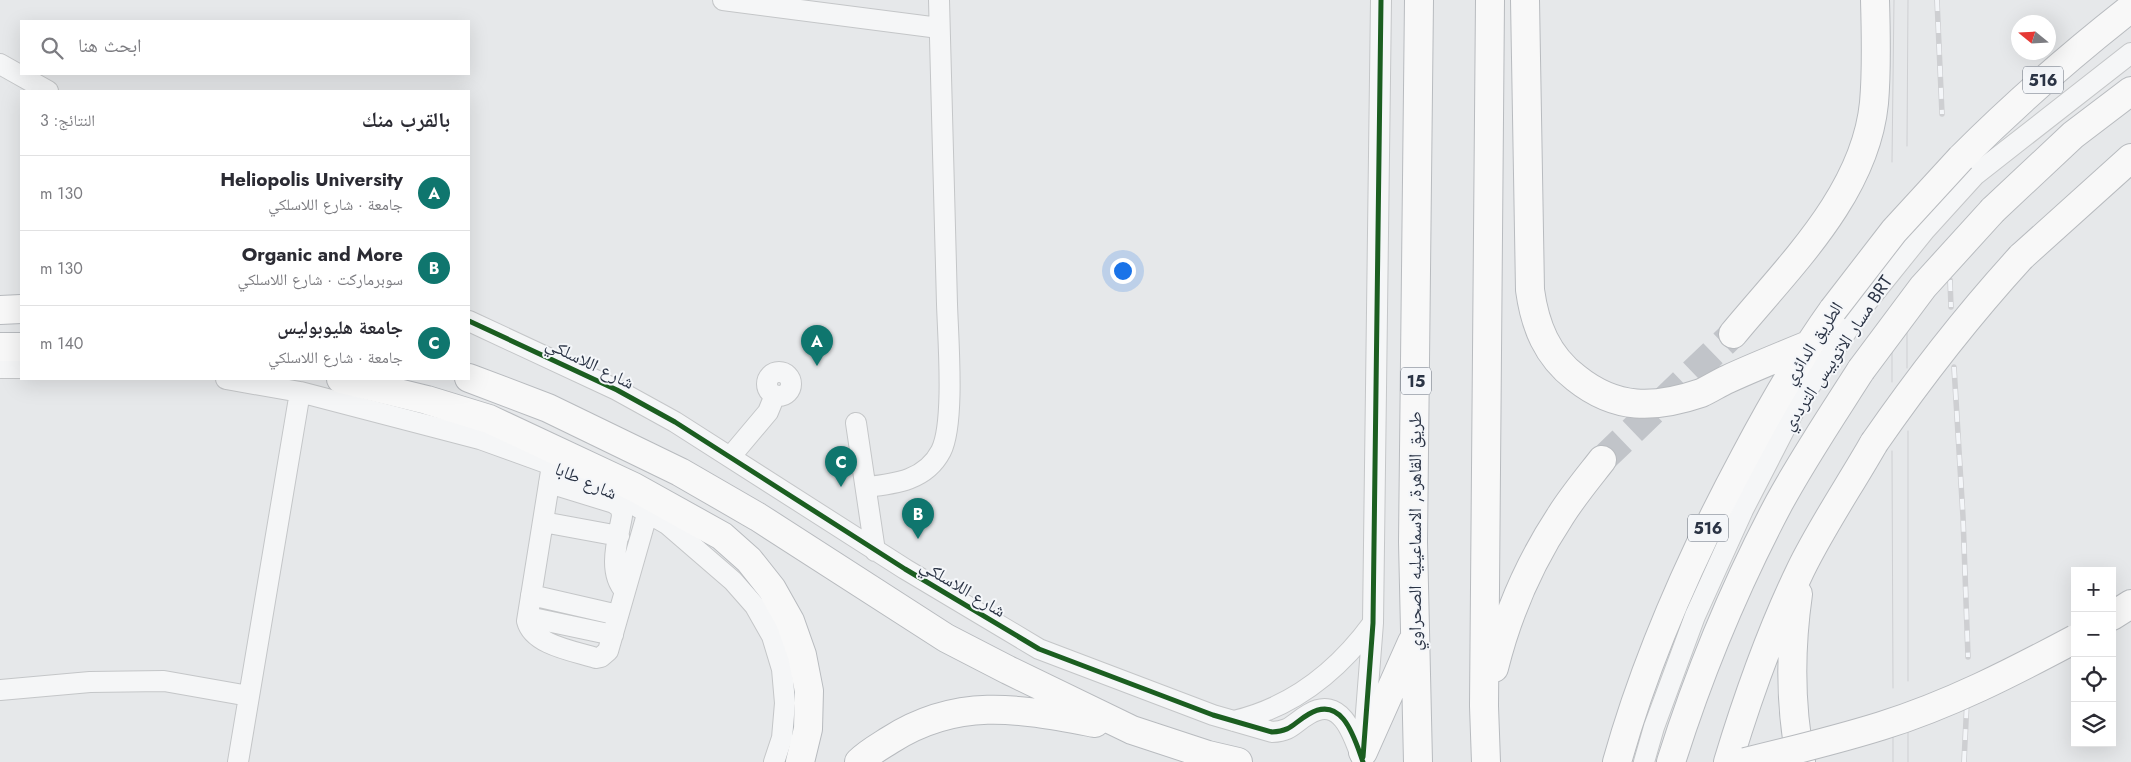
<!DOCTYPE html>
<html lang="ar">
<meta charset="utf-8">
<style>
:root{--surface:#fff;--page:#f7f7f7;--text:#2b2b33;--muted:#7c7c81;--line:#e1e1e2;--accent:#0f766e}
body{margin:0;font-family:Jost,"Noto Naskh Arabic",sans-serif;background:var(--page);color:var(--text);direction:rtl}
.controls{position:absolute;right:15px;bottom:15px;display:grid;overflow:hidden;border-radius:0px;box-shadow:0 5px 20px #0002}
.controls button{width:45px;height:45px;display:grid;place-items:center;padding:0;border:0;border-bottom:1px solid var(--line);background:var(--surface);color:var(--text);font:25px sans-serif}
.compass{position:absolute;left:2011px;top:15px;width:45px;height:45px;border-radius:50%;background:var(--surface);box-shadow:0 5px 20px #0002;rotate:288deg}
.you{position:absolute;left:1122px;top:270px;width:18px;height:18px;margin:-12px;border:4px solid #fff;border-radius:50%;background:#1a73e8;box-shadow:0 0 0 8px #1a73e833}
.badge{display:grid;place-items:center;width:32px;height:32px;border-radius:50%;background:var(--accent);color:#fff;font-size:16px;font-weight:700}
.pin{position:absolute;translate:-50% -41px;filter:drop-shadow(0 1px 2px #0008)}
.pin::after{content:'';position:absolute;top:26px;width:18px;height:15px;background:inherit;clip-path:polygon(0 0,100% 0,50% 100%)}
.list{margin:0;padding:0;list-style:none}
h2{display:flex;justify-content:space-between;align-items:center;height:65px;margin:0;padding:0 20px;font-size:21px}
h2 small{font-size:16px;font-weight:400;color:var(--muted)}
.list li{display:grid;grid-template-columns:32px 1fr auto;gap:15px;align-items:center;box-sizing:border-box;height:75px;padding:0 20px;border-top:1px solid var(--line)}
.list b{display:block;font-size:19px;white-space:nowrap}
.list p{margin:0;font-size:16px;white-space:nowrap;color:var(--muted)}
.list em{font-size:16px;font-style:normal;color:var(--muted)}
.icon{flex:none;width:28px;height:28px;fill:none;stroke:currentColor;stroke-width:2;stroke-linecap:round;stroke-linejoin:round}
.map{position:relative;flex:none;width:2131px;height:762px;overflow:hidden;direction:ltr}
.search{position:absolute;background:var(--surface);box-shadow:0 5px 20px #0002;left:20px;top:20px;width:450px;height:55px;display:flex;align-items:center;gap:12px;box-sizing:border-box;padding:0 18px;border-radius:0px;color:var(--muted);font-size:19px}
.panel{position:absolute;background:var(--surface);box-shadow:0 5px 20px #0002;left:20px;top:90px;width:450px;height:290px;border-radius:0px;direction:rtl}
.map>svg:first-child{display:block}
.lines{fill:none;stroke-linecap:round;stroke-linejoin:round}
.highway-tunnel{stroke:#c1c4c9;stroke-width:28;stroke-dasharray:28 14;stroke-linecap:butt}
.minor-casing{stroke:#c4c6c8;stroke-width:22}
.highway-casing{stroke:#b8bbbf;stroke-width:30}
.minor{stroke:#f5f6f7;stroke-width:20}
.highway{stroke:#f8f8f8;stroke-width:28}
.tram{stroke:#cecfd2;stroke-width:1}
.rail-casing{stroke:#cecfd2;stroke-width:5.5}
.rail{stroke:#f4f6f9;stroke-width:4;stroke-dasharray:11;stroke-linecap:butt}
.highway-bridge-casing{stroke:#b8bbbf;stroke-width:30;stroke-linecap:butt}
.highway-bridge{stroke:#f8f8f8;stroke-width:28}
.cycleway-casing{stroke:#f4f6f9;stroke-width:8}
.cycleway{stroke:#1b5e20;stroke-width:5}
.labels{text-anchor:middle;stroke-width:4;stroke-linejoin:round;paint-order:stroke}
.shield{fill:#f4f6f9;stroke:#676e7b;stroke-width:1}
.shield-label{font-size:16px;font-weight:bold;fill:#2b3445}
.street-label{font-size:18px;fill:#2b3445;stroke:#f4f6f9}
</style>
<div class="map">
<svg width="2131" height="762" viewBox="0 0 2131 762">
<rect width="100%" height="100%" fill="#e6e8ea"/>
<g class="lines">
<path class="highway-tunnel" d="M1602,460L1733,334"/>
<defs>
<path id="minor" d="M723,0L939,28
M0,64L48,91
M469,321L617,390L675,422L905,569L1039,649L1213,715L1272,732C1292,731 1293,723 1309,714C1343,694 1355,740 1363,762
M0,368H21
M767 384a12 12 0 1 1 24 0a12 12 0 1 1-24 0Z
M226,379L300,392L480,439L552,465L610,491L667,524L733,581L755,606L772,636L782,669L785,703L782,738L774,762
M856,423L875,551
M731,456L768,412L775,395
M552,465L527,621C533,645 574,651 596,658L601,657L608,651L648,511
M549,483L614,503L621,508L622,516C618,539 607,572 625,591
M866,487C896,484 926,480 941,451C955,423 948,338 947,304C944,202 941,101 939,0
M543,522L619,536
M531,595L618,615
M528,617L613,635
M0,690L90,682L164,681L249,696
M1234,721C1293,707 1338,671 1373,623
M1364,738L1373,623L1381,0
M238,762L300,392
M1644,762L1654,727L1695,616L1743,510L1796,407L1863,307L1925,230L1975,175L2131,53"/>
<path id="highway" d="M1525,0L1530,290C1535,326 1547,356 1576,378C1616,410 1654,409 1701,393C1710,389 1719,383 1728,379C1754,367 1782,356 1808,345
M1961,158C2015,104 2071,55 2131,8
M1993,210L2073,135L2131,91
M2021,257L2131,158
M0,310L21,309
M1733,334C1789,266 1865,194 1874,103C1877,69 1876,34 1875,0
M0,347H21
M469,378L548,408L680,472L758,517L946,638L1008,670L1132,730L1208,755L1238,762
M341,379L427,400L489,419L634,487L722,536L749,560L772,589L790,621L802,655L809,691L808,729L800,762
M1798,594C1790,650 1790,707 1801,762
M2112,616L2131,604
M1494,668C1507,615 1530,562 1561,515C1573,496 1588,478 1602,460
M1363,752L1412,642
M859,762C868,753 879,747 890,740C959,696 1020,709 1095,723
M1418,762L1413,542L1419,0
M1486,762L1484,706L1490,0
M1617,762C1647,655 1693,553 1745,456C1772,405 1800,356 1833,310
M1671,762C1699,673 1735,586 1779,503C1804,457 1833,414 1861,370
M1728,762C1748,696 1771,631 1801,569C1822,526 1850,485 1874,443"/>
</defs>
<use href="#minor" class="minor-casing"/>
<use href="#highway" class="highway-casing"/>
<use href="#minor" class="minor"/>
<use href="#highway" class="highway"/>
<path class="tram" d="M1907,146L1908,0
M1892,162L1894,0
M1892,347V382
M1907,368V323
M1908,431V681
M1892,451L1893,688
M1908,722V762
M1893,729V762"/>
<defs>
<path id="rail" d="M1937,0L1942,114
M1950,280L1951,307
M1954,367L1963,517L1968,657
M1964,762L1967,700"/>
</defs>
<use href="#rail" class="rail-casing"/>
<use href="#rail" class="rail"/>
<defs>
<path id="highway-bridge" d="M1833,310L1894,231L1961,158
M1861,370L1923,287L1993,210
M1874,443C1919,378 1967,316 2021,257
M1745,762C1791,751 1836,740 1881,726C1949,705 2013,672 2075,639"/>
</defs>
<use href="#highway-bridge" class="highway-bridge-casing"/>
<use href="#highway-bridge" class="highway-bridge"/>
<defs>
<path id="cycleway" d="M469,321L617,390L675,422L905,569L1039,649L1213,715L1272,732C1292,731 1293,723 1309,714C1343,694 1355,740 1363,762
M1363,757L1373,623L1381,0"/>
</defs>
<use href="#cycleway" class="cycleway-casing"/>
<use href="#cycleway" class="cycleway"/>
</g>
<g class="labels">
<g class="shield">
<rect x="2023" y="66.5" width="40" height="27" rx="4"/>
<rect x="1401" y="367.5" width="30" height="27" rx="4"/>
<rect x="1688" y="514.5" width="40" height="27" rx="4"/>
</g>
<g class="shield-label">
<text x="2043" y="86">516</text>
<text x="1416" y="387">15</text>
<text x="1708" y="534">516</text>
</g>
<g class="street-label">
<text transform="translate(1813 343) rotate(-57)" y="6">الطريق الدائري</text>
<text transform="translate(1837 353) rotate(-56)" y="6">مسار الاتوبيس الترددي BRT</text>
<text transform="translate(590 363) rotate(26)" y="6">شارع اللاسلكي</text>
<text transform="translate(586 481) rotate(24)" y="6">شارع طابا</text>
<text transform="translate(1415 531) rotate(-90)" y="6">طريق القاهرة, الاسماعيليه الصحراوي</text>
<text transform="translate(963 588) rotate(31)" y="6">شارع اللاسلكي</text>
</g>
</g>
</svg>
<div class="controls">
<button>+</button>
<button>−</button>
<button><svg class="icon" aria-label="locate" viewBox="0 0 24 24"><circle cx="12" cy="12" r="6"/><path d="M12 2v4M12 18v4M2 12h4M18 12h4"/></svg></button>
<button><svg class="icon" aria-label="layers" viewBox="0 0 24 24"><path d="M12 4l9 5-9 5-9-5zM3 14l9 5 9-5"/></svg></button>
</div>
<svg class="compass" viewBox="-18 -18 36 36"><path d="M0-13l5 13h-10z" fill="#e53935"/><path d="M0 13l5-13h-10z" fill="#7c7c81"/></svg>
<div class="you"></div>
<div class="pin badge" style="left:817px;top:366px">A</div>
<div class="pin badge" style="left:918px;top:539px">B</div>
<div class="pin badge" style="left:841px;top:487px">C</div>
<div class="search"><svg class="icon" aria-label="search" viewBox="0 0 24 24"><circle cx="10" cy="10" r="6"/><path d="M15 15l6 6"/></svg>ابحث هنا</div>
<section class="panel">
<h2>بالقرب منك<small>النتائج: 3</small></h2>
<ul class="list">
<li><span class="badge">A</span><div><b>Heliopolis University</b><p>جامعة · شارع اللاسلكي</p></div><em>130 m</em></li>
<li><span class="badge">B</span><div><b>Organic and More</b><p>سوبرماركت · شارع اللاسلكي</p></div><em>130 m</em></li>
<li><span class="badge">C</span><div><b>جامعة هليوبوليس</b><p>جامعة · شارع اللاسلكي</p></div><em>140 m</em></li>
</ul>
</section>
</div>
